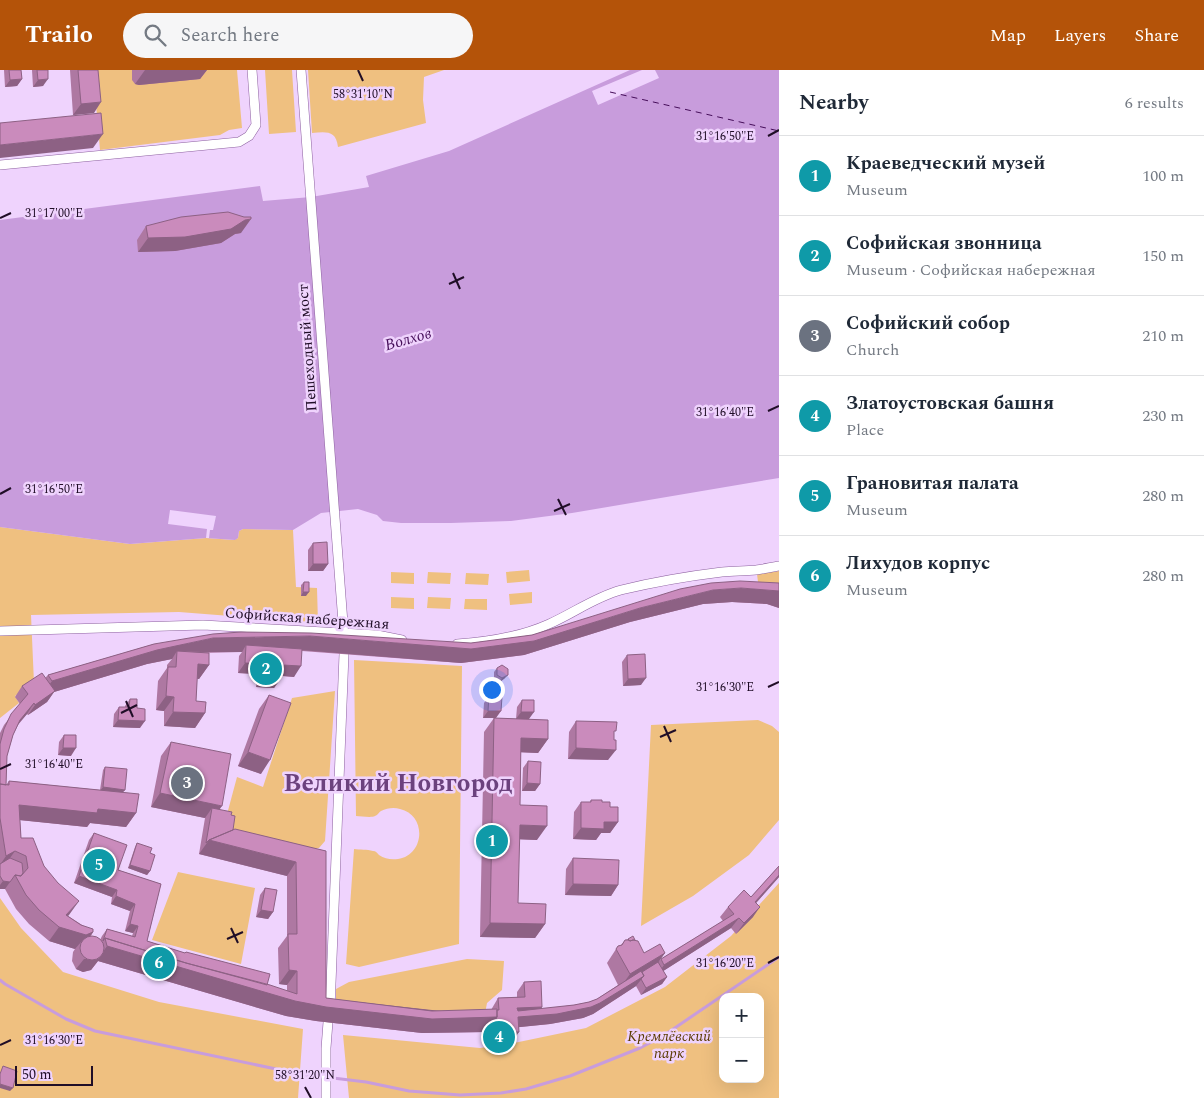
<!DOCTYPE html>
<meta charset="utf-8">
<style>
:root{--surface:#fff;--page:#f6f6f7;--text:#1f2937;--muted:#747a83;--line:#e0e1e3;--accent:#b45309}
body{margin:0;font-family:Spectral,serif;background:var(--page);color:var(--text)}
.controls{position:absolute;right:15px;bottom:15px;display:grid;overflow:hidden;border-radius:10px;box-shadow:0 5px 20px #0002}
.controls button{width:45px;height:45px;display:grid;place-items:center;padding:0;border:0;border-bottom:1px solid var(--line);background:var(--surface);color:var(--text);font:25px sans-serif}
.scale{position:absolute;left:15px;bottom:12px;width:78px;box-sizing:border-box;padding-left:5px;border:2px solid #200e27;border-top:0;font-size:14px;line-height:18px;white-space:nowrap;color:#200e27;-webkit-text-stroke:4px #efd3fd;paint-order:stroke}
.you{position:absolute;left:491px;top:619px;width:18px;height:18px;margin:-12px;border:4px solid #fff;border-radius:50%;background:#1a73e8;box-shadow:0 0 0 8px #1a73e833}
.badge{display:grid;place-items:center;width:32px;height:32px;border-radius:50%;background:var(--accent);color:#fff;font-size:16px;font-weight:700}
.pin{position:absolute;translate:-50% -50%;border:2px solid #fff;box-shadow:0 1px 5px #0006}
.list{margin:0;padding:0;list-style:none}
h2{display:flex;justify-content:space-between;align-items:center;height:65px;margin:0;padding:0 20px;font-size:21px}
h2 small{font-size:16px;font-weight:400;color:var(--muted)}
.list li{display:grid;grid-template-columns:32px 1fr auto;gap:15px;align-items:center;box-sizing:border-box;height:80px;padding:0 20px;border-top:1px solid var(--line)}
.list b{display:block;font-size:19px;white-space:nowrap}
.list p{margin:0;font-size:16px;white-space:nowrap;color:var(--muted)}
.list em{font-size:16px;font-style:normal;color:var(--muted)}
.icon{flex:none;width:28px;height:28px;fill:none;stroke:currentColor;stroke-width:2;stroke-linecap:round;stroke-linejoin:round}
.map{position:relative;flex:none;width:779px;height:1028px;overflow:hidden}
header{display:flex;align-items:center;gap:30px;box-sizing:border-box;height:70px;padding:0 25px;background:var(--accent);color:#fff}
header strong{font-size:24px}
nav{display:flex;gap:28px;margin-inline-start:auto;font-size:18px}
.search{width:350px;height:45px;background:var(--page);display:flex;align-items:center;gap:12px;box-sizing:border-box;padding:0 18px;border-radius:28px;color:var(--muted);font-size:19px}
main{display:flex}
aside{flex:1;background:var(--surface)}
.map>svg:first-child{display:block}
.green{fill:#efc080;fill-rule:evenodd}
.water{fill:#c89cdc}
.pier{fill:#efd3fd}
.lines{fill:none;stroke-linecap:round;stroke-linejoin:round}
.stream{stroke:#c89cdc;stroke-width:3}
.ferry{stroke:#450d59;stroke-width:1;stroke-dasharray:6 5;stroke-linecap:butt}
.street-casing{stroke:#8d61a0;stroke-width:10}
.street{stroke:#fff;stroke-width:9}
.wall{fill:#ae78a2}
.shaded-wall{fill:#8d6184}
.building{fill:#ca8bbc;stroke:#8d6184}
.ticks{fill:none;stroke:#200e27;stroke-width:2}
.labels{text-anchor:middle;stroke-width:5;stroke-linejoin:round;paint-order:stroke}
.street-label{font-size:15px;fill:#200e27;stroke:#efd3fd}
.park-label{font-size:15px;font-style:italic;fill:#5a3b02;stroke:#efd3fd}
.water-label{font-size:16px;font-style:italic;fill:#450d59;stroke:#efd3fd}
.town-label{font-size:25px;font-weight:bold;fill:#6c427e;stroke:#efd3fd}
.ticks-label{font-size:12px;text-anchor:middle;fill:#200e27;stroke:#efd3fd;stroke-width:5;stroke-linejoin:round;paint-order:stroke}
</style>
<header>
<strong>Trailo</strong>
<div class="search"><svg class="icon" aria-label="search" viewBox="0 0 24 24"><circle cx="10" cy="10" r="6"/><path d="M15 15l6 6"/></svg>Search here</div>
<nav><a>Map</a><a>Layers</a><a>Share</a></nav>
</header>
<main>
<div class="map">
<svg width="779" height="1028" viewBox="0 0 779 1028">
<rect width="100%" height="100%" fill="#efd3fd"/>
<path class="green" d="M93,0H237L242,58L229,60L220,65L100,80Z
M265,0H292L296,62L269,64Z
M308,0H444L424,7L423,30L426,53L338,77C336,60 326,62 312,63Z
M0,457L130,474L206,468L234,470L238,468L239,461L243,459L293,460L296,517L317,518L318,553L179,542L31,545L34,613L15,626L19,633L0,648Z
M529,500L530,511L507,513L506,502Z
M779,501V524L759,520L757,504Z
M391,502L414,503V514L391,513Z
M428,502L451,503L450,514L427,513Z
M466,503L489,504L488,515L465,514Z
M532,522V533L510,535L509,524Z
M391,527L414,528V539L391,538Z
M428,527L451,528L450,539L427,538Z
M465,529H487V540L464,539Z
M354,590L462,596L459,874L359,897L346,894L354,779C360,780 367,779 373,781C376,781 377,783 379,785C385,789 391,790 398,789C425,785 427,745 400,739C394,737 387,738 381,741C379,742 378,745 375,746C371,748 361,746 356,746Z
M335,621L325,771L319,778L312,779L231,760L226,748L237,707L263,717L292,628Z
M758,650L772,656L779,662V750L749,785L693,826L641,856L651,655Z
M178,802L255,818L241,894L152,870Z
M779,813V1028H349L343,965L480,978L514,973L586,958L665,917L731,866ZM723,927H760V1009H723Z
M0,828L21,858L63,902L159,932L303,959L298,1028H0Z
M467,889L504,891L502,920L487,933L484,949L336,940V919L349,912Z"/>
<path class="water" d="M630,0H779V408L572,443L511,451L451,453H401L383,451L377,445L358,439L321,443L293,460L243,459L239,461L238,468L235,470L206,468L130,474L0,457V150L260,116L263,131L311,127L369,117L366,106L449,81Z"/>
<path class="pier" d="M642,0H655L659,8L598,35L592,21Z
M170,440L216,446L213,460H210L209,468H206L207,459L168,454Z"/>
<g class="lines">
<path class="stream" d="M0,910L5,914L66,949L95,961L300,1004L366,1012L409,1021L460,1025L501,1023L526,1019L570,1006L640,978L663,966L779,887"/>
<path class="ferry" d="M610,22L779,61"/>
<defs>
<path id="street" d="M301,0L344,566
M0,95L239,72L249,66L256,55L252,0
M0,561L203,555L377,565L402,570
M457,574C488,572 520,567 549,554C574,543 595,527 621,520C654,512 689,506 722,502C734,501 745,501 756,500C764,499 772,497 779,496
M330,939L344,584
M326,1028V978L328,952"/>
</defs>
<use href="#street" class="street-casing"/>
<use href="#street" class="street"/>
</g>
<path class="wall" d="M4,0H21L22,9L17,16L5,17Z
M32,0H48L43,16L33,17Z
M70,0H98L94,43L73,45Z
M132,0H207L200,9L139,15L135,14L132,10Z
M146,156L241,163L235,164L221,173L175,181L138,182L137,170Z
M313,473L328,494L323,501H308V480Z
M304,512L306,526H301V515Z
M779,513V538L767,534L732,532L703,534L630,552L524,585L461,593L302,581L294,607L281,606V608L274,618L256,617L257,604L238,603L239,586L242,582L202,583L209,595L199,609L197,608L196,631L205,643L195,658L164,656V641L156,640L158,611L167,598V595L172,589L147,594L54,622L47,632L28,645L27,644L18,655L13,665L7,686L6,715L9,711L100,720L103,700L105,697L125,720L123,722L136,743L126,757L90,753L87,757L20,750L21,768L44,796L68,846L93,862L91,866L100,870L102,866L107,859L132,866L133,863L125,861L130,841L111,834L112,827L74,813L89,770L94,763L118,800L161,814L147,871L185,883L186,882L267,915L287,921V915L279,914L278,878L287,866V806L199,784L205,748L151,737L161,686L171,672L219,739L231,745L233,760L326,781V928L432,941L491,940L498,928L517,927V922L524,912L542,937L541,939L574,935L589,932L597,929L618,915L607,893L618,876L621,875L625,870L628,869L644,883H665L658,892L661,889L723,851L720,847L728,837L751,827L779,796V807L756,833L753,847L736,864L731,858L663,901L667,907L662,914L641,925L636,916L593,944L583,948L550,954L519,957L512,972L488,974L487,962L422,963L316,951L286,946L98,891L91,900L83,902L76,899L72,891L73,882L75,879L49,871L29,854L16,839L5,819H0V663L4,655L20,634L15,627L22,616L45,608L48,605L154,574L471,573L532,565Z
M627,585L641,615L623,616L622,592Z
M497,598L505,608L500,612L494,608V602Z
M269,625L261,704L238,696L259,639Z
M489,626L496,648H483L484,633Z
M130,629L137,638L140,658L113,657L114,644L119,637H125V636Z
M522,630L529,649L548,669L538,683L521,682L520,735L537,770L519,769L518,833L545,854L535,868L480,867L484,662L494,648L516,649L517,637Z
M576,651L614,664V670L608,690L568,689L569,662Z
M64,665L71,686L58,685L59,672Z
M528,691L540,714L535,721H522L523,698Z
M591,730L602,732L610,737L618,752L610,763H601L596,770L573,769L574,742L581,732H590Z
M137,773L150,783V801L147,805L128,798L135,777Z
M573,788L618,815L611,826L565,825L566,799Z
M265,818L273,842L268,849L256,847L260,825Z"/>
<path class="shaded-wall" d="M145,0H207L200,9L139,15L135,14Z
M22,9L17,16L5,17L10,10Z
M48,9L43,16L33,17L38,10Z
M101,32L94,43L73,45L81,34Z
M103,64L93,78L0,88V75Z
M251,149L241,163L235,164L221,173L175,181L138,182L148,168Z
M313,494H328L323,501H308Z
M741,518L779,521V538L767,534L732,532L703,534L630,552L524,585L461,593L300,580L246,575L242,582H203L177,581L172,589L147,594L54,622L47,632L28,645L52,611L157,580L213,568L310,566L471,579L534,571L640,538L713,520Z
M303,522H309L306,526H301Z
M245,593L264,594L257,604L238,603Z
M198,594L209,595L199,609L188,608Z
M282,595L301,596L294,607L275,605Z
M508,605L505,608L500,612L502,608Z
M263,607L281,608L274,618L256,617Z
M646,608L641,615L623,616L628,609Z
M166,626L174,627L164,641L156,640Z
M34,633L27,644L12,661L20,650Z
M488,641H501L496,648H483Z
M173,642L205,643L195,658L164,656Z
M521,642H534L529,649H516Z
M118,650L145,651L140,658L113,657Z
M521,668L548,669L538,683L512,682Z
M63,678H76L71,686L58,685Z
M576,678L616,680L608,690L568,689Z
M248,682L270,690L261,704L238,696Z
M527,713L540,714L535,721H522Z
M103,717L125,720L122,723L100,721Z
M160,723L222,736L212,750V738L205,748L151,737Z
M19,735L98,739L136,743L126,757L90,753L87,757L9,749Z
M604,752H618L610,763H601L596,770L573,769L581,758Z
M520,755L547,756L537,770L510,769Z
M209,770L296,792L287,806L199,784Z
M15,781L5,795H0L6,786Z
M130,795L150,801L147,805L128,798Z
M779,805V807L748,842L755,832Z
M79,806L117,820L112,827L74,813Z
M3,811L10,812L5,819H0V815Z
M573,814L618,815L611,826L565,825Z
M116,826L135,834L130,841L111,834Z
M79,831L69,845L59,856L66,845Z
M760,837L753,847L736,864L744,853Z
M261,840L273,842L268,849L256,847Z
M739,848L731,858L657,905L664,895Z
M490,853L545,854L535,868L480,867Z
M130,854L138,856L133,863L125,861Z
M59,857L93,862L83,876L81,872L75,879L49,871Z
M107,876L265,922L497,947L487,962L422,963L316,951L286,946L98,891L91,900L83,902L76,899L84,889H98Z
M665,883L655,897L620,918L630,904Z
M289,900L297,901L287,915L279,914Z
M644,906L636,916L593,944L583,948L550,954L511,958L517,938L542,937L536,945L591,937Z
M667,907L662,914L641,925L646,918Z
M519,962L512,972L488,974L496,963Z
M0,1014L13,1018L10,1021L0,1018Z"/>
<path class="building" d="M9,0H21L22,9L10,10Z
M37,0H48V9L38,10Z
M78,0H98L101,32L81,34Z
M101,43L103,64L0,75V53Z
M228,142L244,147H251V149L245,150L231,159L185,167L148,168L146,156L181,147Z
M327,472L328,494H313V473Z
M740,511L779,513V521L741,518L713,520L640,538L534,571L471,579L310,566L213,568L157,580L52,611L48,605L154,574L213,564L241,562L311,563L471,573L532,565L680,519L711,513Z
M304,512H309V522H303Z
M246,575L302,579L301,596L282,595L281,608L263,607L264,594L245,593Z
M177,581L209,583V595L198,594L196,631L206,632L205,643L173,642L174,627L166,626L168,597H176Z
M645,584L646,608L628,609L627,585Z
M502,595L508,599V605L502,608L497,605V598Z
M42,603L55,621L35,635L34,633L20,650L13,665L7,686L6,715L0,714V674L4,659L11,644L28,624L22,616Z
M269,625L291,633L270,690L248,682Z
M489,626L502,627L501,641H488Z
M130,629H137V638L145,639V651L118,650L119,637H129Z
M522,630H534V642H521Z
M494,648L548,650V669L521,668L520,735L547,736V756L520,755L518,833L546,834L545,854L490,853Z
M576,651L617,652L616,661H614V670H616V680L576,678Z
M64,665H76V678H63Z
M171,672L231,684L222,736L160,723Z
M528,691L541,692L540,714L527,713Z
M105,697L127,699L125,720L103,717Z
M9,711L139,724L136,743L98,739L97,743L19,735L21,768H33L44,796L58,813L79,831L66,845L81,855L93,859V862L86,865L59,857L39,840L26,825L15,805L21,806L28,798L26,786L15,781L6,786L0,748V714L9,715Z
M591,730H602V732H610V737H618V752H604V759L581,758V732H591Z
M212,738L232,742L231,745L235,746L233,760L209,770L206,773Z
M235,759L326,781V928L432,941L497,939V947L432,949L326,937L295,931L107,876L105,868L186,893L270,915L297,924V901L289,900L288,864H297L296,792L209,770Z
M94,763L127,775L118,800L161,814L147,871L185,883L186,882L270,904L267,915L186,893L105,868L103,871L107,859L135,867L138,856L130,854L135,834L116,826L117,820L79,806Z
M137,773L152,778L150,783L155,785L150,801L130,795Z
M10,788L22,793L23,803L21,806L15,805L10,812L3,811L0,806V794Z
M573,788L619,790L618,815L573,814Z
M779,796V805L755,832L760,837L744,853L739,848L664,895L661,889L734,844L728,837L744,820L751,827Z
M265,818L277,820L273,842L261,840Z
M80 878a12 12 0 1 1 24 0a12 12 0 1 1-24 0Z
M633,866L635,870H633L630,871L628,869Z
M625,870H628L630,871L633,870L638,871L644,883L660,874L665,883L630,904L616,879L618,876L622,875Z
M658,892L667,907L646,918L641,909L644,906L642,902Z
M641,901L644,906L600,933L591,937L557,944L518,947L519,962L496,963L495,951L497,947V940H499L498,928L525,927L524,912L541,911L542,937L517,938L518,941L574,935L589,932L597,929Z
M3,996L17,1001L13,1018L0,1014V1004Z"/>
<path class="ticks" d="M358,0L363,11M768,66L779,60M0,148L11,143M453,203L460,219M449,214L464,207M768,341L779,336M0,424L11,418M558,429L566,445M554,441L570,434M768,617L779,612M126,631L133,647M121,643L137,635M664,656L671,672M660,667L676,660M0,699L11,694M231,858L238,873M227,869L243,862M768,893L779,887M0,975L11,970M305,1017L311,1028"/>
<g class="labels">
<g class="street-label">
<text transform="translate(307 278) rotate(-94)" y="5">Пешеходный мост</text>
<text transform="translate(307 548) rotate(4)" y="5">Софийская набережная</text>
</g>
<g class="park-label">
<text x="669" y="971">Кремлёвский<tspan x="669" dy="17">парк</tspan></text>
</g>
<g class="water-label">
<text transform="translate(408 268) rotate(-16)" y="6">Волхов</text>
</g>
<g class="town-label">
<text x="398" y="721">Великий Новгород</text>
</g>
</g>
<g class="ticks-label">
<text x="363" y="28">58°31'10"N</text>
<text x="725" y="70">31°16'50"E</text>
<text x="54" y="147">31°17'00"E</text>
<text x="725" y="346">31°16'40"E</text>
<text x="54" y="423">31°16'50"E</text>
<text x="725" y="621">31°16'30"E</text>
<text x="54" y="698">31°16'40"E</text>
<text x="725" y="897">31°16'20"E</text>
<text x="54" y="974">31°16'30"E</text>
<text x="305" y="1009">58°31'20"N</text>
</g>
</svg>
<div class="controls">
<button>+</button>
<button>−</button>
</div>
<div class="scale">50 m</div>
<div class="you"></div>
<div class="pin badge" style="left:492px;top:771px;background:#0f9aa8">1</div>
<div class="pin badge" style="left:266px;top:599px;background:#0f9aa8">2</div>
<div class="pin badge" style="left:187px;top:713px;background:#6b7280">3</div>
<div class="pin badge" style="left:499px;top:967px;background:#0f9aa8">4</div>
<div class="pin badge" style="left:99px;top:795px;background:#0f9aa8">5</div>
<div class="pin badge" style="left:159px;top:893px;background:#0f9aa8">6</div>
</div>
<aside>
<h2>Nearby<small>6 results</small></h2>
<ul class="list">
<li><span class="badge" style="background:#0f9aa8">1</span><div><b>Краеведческий музей</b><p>Museum</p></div><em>100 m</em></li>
<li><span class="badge" style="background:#0f9aa8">2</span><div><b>Софийская звонница</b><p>Museum · Софийская набережная</p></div><em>150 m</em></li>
<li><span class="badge" style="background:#6b7280">3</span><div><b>Софийский собор</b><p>Church</p></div><em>210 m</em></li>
<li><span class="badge" style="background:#0f9aa8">4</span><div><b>Златоустовская башня</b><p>Place</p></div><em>230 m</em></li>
<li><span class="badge" style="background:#0f9aa8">5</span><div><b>Грановитая палата</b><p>Museum</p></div><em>280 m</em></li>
<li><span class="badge" style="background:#0f9aa8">6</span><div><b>Лихудов корпус</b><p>Museum</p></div><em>280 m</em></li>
</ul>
</aside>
</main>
